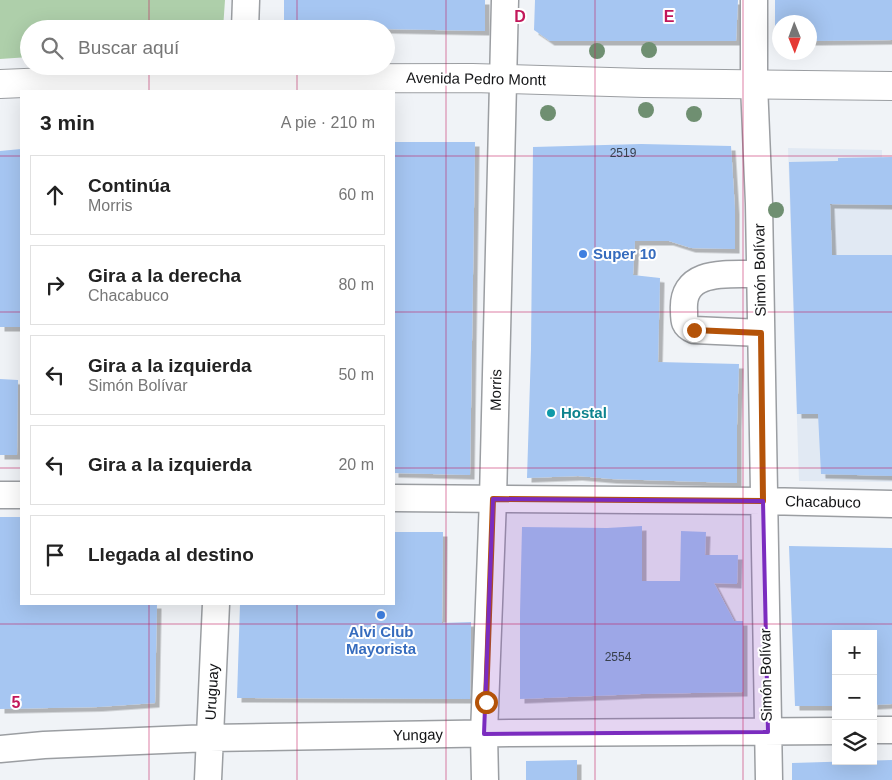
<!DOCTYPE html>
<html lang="es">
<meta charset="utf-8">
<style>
:root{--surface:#fff;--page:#f2f2f2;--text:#222;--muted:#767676;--line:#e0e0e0}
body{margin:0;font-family:Arial,sans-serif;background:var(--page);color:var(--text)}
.controls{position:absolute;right:15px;bottom:15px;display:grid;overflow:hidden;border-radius:0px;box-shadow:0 5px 20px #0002}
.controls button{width:45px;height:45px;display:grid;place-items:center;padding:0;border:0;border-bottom:1px solid var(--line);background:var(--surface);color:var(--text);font:25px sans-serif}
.compass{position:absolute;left:772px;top:15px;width:45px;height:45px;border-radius:50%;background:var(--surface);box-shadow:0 5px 20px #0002;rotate:179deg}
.stop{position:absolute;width:15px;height:15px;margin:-11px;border:4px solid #b45309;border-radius:50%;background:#fff}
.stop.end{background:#b45309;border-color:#fff;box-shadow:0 1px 5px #0008}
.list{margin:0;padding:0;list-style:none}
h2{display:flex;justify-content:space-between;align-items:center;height:65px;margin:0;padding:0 20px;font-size:21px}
h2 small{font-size:16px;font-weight:400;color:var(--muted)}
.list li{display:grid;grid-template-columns:32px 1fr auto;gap:15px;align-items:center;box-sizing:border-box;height:80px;margin:0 10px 10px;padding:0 10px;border:1px solid var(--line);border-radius:0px}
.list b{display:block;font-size:19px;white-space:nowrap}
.list p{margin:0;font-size:16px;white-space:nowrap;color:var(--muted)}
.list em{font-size:16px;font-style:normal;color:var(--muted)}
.icon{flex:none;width:28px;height:28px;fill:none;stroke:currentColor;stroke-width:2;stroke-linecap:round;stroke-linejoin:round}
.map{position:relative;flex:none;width:892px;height:780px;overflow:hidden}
.search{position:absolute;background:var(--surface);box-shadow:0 5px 20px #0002;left:20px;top:20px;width:375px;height:55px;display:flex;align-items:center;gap:12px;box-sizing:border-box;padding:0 18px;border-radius:28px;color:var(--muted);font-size:19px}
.panel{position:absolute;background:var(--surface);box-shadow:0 5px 20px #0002;left:20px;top:90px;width:375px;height:515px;border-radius:0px}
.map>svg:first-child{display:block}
.built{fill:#e1e9f3}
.green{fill:#aecfaa}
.building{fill:#a6c6f2;filter:url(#shadow)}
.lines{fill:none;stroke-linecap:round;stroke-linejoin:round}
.minor-casing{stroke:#9b9ea2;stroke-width:29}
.major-casing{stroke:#9b9ea2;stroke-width:30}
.minor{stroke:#fff;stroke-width:26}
.major{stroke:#fff;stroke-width:28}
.tree{fill:#6f8f71}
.route{stroke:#b45309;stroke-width:6}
.marked{fill:#7b2cbf;fill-opacity:0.2;stroke:#7b2cbf;stroke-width:4;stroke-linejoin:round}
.grid{fill:none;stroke:#c2185b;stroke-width:1;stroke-opacity:0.55}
.shop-dot{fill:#3f7fe0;stroke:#fff;stroke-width:2}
.culture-dot{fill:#0f9aa8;stroke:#fff;stroke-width:2}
.labels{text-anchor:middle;stroke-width:4;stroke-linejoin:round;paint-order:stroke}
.number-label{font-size:12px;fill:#38404d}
.street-label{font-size:15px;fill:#131416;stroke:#fff}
.shop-label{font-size:15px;font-weight:bold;fill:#366cbe;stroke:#fff;text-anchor:start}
.culture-label{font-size:15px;font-weight:bold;fill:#0d838f;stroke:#fff;text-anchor:start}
.grid-label{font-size:16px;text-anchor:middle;font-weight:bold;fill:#c2185b;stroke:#fff;stroke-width:4;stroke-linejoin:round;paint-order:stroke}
</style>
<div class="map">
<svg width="892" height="780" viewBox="0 0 892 780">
<defs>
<filter id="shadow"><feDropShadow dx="4.5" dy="4.5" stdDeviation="0" flood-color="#0004"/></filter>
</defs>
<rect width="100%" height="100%" fill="#f0f3f7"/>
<path class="built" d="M788,148L882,150V180L892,181V482L799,481Z"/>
<path class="green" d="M0,0H225L223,29H29V57L0,59Z"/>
<path class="building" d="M284,0H485V31L284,27Z
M535,0H738L736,41H550L534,30Z
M775,0H892V40L810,41V22H780V41H775Z
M394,142H475L470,475L394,473Z
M641,144L731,146L735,210V249L691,248L669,241H635L633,275L660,278L658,362L739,364L737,425V483L612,479L578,476L527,478L531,349L533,147Z
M21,149V327H0V151Z
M892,157V205L830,204L832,255H892V476L821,474L818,414H797L789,162L838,161V158Z
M0,379L18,380L17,455H0Z
M0,517H21V604H157L155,703L98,707L0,709Z
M642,526V581H680L681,531L706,532L705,555H738L737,584L714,583L734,621H743V692L641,694L520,699V613L522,527L607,528Z
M394,532H443L442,623L471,622L470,699L237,698L240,604H394Z
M789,546L892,548V704L873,705V634H836V706H795Z
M577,760V780H526V761Z
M892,760V780H792V763Z"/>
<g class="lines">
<defs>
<path id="minor" d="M754,0V84L759,204L769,780
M245,29L246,0
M760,274C730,275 681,267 684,311C684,321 684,326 694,330L761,333
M0,495H21
M394,498L763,501L892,504
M873,730H892
M0,749L44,745L210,738L512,733L836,731
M208,780L216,604
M485,780L484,734L493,499L505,0"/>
<path id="major" d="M0,84L120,79L472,78L644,83L892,86"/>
</defs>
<use href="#minor" class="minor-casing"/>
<use href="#major" class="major-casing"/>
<use href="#minor" class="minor"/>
<use href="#major" class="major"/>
</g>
<g class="tree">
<circle cx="649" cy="50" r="8"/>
<circle cx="597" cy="51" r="8"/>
<circle cx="646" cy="110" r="8"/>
<circle cx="548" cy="113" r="8"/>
<circle cx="694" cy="114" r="8"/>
<circle cx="776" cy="210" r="8"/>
</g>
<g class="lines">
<path class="route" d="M486,702L493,499L763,501L761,333L694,330"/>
</g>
<path class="marked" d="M493,499L763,501L768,732L484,734Z"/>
<path class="grid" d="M149,0V29M297,0V29M446,0V780M595,0V780M743,0V780M149,66V91M297,66V91M0,156H21M394,156H892M0,312H21M394,312H892M0,468H21M394,468H892M149,604V780M297,604V780M0,624H892"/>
<g class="shop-dot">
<circle cx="583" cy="254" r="5"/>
<circle cx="381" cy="615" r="5"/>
</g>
<circle class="culture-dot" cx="551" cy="413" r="5"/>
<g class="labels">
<g class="number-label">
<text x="623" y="157">2519</text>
<text x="618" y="661">2554</text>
</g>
<g class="street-label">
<text transform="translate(476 79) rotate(1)" y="5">Avenida Pedro Montt</text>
<text transform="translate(760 270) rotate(-91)" y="5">Simón Bolívar</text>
<text transform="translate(496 390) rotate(-89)" y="5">Morris</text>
<text transform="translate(823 502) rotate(1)" y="5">Chacabuco</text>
<text transform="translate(766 675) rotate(-91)" y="5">Simón Bolívar</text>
<text transform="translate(212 692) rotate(-87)" y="5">Uruguay</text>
<text transform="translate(418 735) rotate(-1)" y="5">Yungay</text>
</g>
<g class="shop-label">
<text x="593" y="259">Super 10</text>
<text x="381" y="637" text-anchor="middle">Alvi Club<tspan x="381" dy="17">Mayorista</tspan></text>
</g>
<g class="culture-label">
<text x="561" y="418">Hostal</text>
</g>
</g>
<g class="grid-label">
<text x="520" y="22">D</text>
<text x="669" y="22">E</text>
<text x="16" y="708">5</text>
</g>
</svg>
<div class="controls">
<button>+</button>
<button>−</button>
<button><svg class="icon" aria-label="layers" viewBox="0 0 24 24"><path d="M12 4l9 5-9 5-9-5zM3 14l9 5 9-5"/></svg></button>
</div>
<svg class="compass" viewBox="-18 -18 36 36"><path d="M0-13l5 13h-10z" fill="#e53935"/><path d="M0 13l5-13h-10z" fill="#767676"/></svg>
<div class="stop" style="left:486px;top:702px"></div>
<div class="stop end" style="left:694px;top:330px"></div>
<div class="search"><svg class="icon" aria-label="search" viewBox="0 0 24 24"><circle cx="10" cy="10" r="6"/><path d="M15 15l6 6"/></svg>Buscar aquí</div>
<section class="panel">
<h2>3 min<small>A pie · 210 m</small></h2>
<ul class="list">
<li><svg class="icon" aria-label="ahead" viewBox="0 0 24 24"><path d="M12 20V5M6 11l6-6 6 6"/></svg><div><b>Continúa</b><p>Morris</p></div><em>60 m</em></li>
<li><svg class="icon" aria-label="right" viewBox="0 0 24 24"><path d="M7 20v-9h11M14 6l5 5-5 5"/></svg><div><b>Gira a la derecha</b><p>Chacabuco</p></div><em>80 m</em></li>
<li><svg class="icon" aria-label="left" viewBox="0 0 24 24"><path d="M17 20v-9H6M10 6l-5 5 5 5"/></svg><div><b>Gira a la izquierda</b><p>Simón Bolívar</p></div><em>50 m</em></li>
<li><svg class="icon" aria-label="left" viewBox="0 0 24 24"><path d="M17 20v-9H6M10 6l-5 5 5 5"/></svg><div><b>Gira a la izquierda</b></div><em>20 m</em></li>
<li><svg class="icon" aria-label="arrive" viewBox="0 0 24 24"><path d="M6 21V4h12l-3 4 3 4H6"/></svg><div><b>Llegada al destino</b></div></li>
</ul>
</section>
</div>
